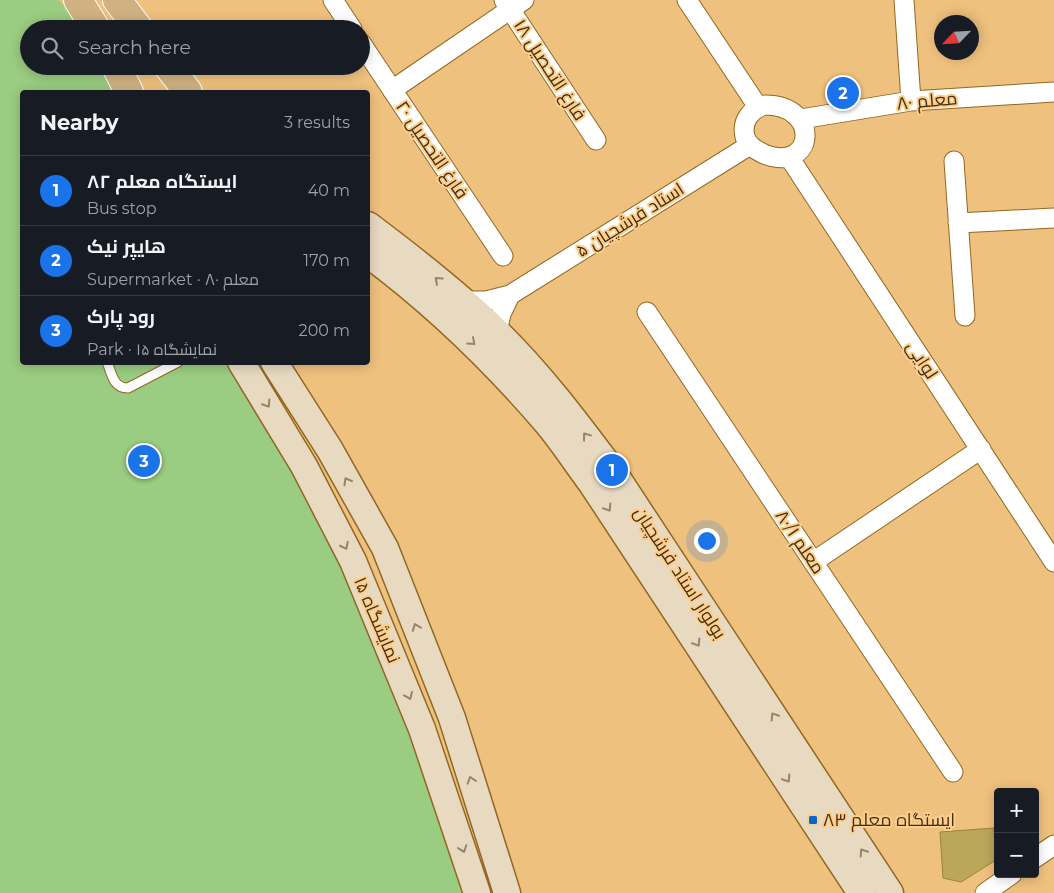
<!DOCTYPE html>
<meta charset="utf-8">
<style>
:root{--surface:#171b24;--page:#242831;--text:#f1f3f6;--muted:#9ea1a6;--line:#363941;--accent:#1a73e8}
body{margin:0;font-family:Montserrat,Cairo,sans-serif;background:var(--page);color:var(--text)}
.controls{position:absolute;right:15px;bottom:15px;display:grid;overflow:hidden;border-radius:5px;box-shadow:0 2px 12px #0003}
.controls button{width:45px;height:45px;display:grid;place-items:center;padding:0;border:0;border-bottom:1px solid var(--line);background:var(--surface);color:var(--text);font:25px sans-serif}
.compass{position:absolute;left:934px;top:15px;width:45px;height:45px;border-radius:50%;background:var(--surface);box-shadow:0 2px 12px #0003;rotate:245deg}
.you{position:absolute;left:706px;top:540px;width:18px;height:18px;margin:-12px;border:4px solid #fff;border-radius:50%;background:#1a73e8;box-shadow:0 0 0 8px #1a73e833}
.badge{display:grid;place-items:center;width:32px;height:32px;border-radius:50%;background:var(--accent);color:#fff;font-size:16px;font-weight:700}
.pin{position:absolute;translate:-50% -50%;border:2px solid #fff;box-shadow:0 1px 5px #0006}
.list{margin:0;padding:0;list-style:none}
h2{display:flex;justify-content:space-between;align-items:center;height:65px;margin:0;padding:0 20px;font-size:21px}
h2 small{font-size:16px;font-weight:400;color:var(--muted)}
.list li{display:grid;grid-template-columns:32px 1fr auto;gap:15px;align-items:center;box-sizing:border-box;height:70px;padding:0 20px;border-top:1px solid var(--line)}
.list b{display:block;font-size:19px;white-space:nowrap}
.list p{margin:0;font-size:16px;white-space:nowrap;color:var(--muted)}
.list em{font-size:16px;font-style:normal;color:var(--muted)}
.icon{flex:none;width:28px;height:28px;fill:none;stroke:currentColor;stroke-width:2;stroke-linecap:round;stroke-linejoin:round}
.map{position:relative;flex:none;width:1054px;height:893px;overflow:hidden}
.search{position:absolute;background:var(--surface);box-shadow:0 2px 12px #0003;left:20px;top:20px;width:350px;height:55px;display:flex;align-items:center;gap:12px;box-sizing:border-box;padding:0 18px;border-radius:28px;color:var(--muted);font-size:19px}
.panel{position:absolute;background:var(--surface);box-shadow:0 2px 12px #0003;left:20px;top:90px;width:350px;height:275px;border-radius:5px}
.map>svg:first-child{display:block}
.green{fill:#9acc81}
.building{fill:#baa75a;stroke:#988538}
.lines{fill:none;stroke-linecap:round;stroke-linejoin:round}
.lane-casing{stroke:#916721;stroke-width:11}
.street-casing{stroke:#916721;stroke-width:21}
.secondary-casing{stroke:#916721;stroke-width:29}
.primary-casing{stroke:#fff;stroke-width:30}
.lane{stroke:#fff;stroke-width:9}
.street{stroke:#fff;stroke-width:19}
.secondary{stroke:#e8d9c1;stroke-width:26}
.primary{stroke:#d0b282;stroke-width:28}
.oneway{stroke:#94846a}
.poi-dot{fill:#0069d1;stroke:#fdce8b;stroke-width:2}
.labels{text-anchor:middle;stroke-width:4;stroke-linejoin:round;paint-order:stroke}
.street-label{font-size:18px;fill:#412f13;stroke:#fdce8b}
.poi-label{font-size:18px;fill:#412f13;stroke:#fdce8b;text-anchor:start}
</style>
<div class="map">
<svg width="1054" height="893" viewBox="0 0 1054 893">
<rect width="100%" height="100%" fill="#efc17e"/>
<path class="green" d="M0,0H59L84,29H29V66H101L113,92H22V362L231,363L344,559L383,658L462,874L463,893H0Z"/>
<path class="building" d="M994,828L996,860L961,882L943,878L940,832Z"/>
<g class="lines">
<defs>
<path id="lane" d="M107,362C112,374 113,388 128,388L178,362"/>
<path id="street" d="M333,0L352,29
M504,0L596,140
M687,0L758,107
M904,0L911,101
M361,43L503,256
M392,90L524,0
M765,105C822,105 815,174 764,154C756,150 748,146 745,137C741,121 751,109 765,105Z
M801,119L911,101L1054,92
M789,157L1054,562
M954,161L965,316
M958,223L1054,218
M461,301H486L510,295L750,145
M647,312L953,772
M497,332L501,314L510,295
M813,562L981,449
M1035,858L1054,845
M985,893L1012,874"/>
<path id="secondary" d="M368,225C412,258 457,293 497,332C540,374 576,422 612,470L890,893
M368,254C434,303 493,360 547,423C563,442 577,464 592,484L861,893
M241,362L304,466L353,561L422,729L477,893
M274,362L330,450L385,548L452,718L507,893"/>
<path id="primary" d="M78,0L96,29
M117,0L139,29
M116,66L129,92
M168,66L188,92"/>
</defs>
<use href="#lane" class="lane-casing"/>
<use href="#street" class="street-casing"/>
<use href="#secondary" class="secondary-casing"/>
<use href="#primary" class="primary-casing"/>
<use href="#lane" class="lane"/>
<use href="#street" class="street"/>
<use href="#secondary" class="secondary"/>
<use href="#primary" class="primary"/>
</g>
<defs><path id="oneway-chevron" d="M-2-3.5L2.5 0L-2 3.5" fill="none" stroke-width="1.6" stroke-linecap="round" stroke-linejoin="round" transform="scale(1.25)"/></defs>
<g class="oneway">
<use href="#oneway-chevron" transform="translate(438 280) rotate(-138)"/>
<use href="#oneway-chevron" transform="translate(472 342) rotate(42)"/>
<use href="#oneway-chevron" transform="translate(267 404) rotate(58)"/>
<use href="#oneway-chevron" transform="translate(586 436) rotate(-127)"/>
<use href="#oneway-chevron" transform="translate(347 481) rotate(-119)"/>
<use href="#oneway-chevron" transform="translate(608 508) rotate(57)"/>
<use href="#oneway-chevron" transform="translate(345 546) rotate(63)"/>
<use href="#oneway-chevron" transform="translate(416 627) rotate(-111)"/>
<use href="#oneway-chevron" transform="translate(697 643) rotate(57)"/>
<use href="#oneway-chevron" transform="translate(409 696) rotate(67)"/>
<use href="#oneway-chevron" transform="translate(774 716) rotate(-123)"/>
<use href="#oneway-chevron" transform="translate(787 779) rotate(57)"/>
<use href="#oneway-chevron" transform="translate(471 780) rotate(-108)"/>
<use href="#oneway-chevron" transform="translate(463 849) rotate(71)"/>
<use href="#oneway-chevron" transform="translate(863 852) rotate(-123)"/>
</g>
<rect class="poi-dot" x="808" y="815" width="10" height="10" rx="2.5"/>
<g class="labels">
<g class="street-label">
<text transform="translate(550 70) rotate(57)" y="6">فارغ التحصیل ۱۸</text>
<text transform="translate(927 101) rotate(-5)" y="6">معلم ۸۰</text>
<text transform="translate(432 150) rotate(56)" y="6">فارغ التحصیل ۲۰</text>
<text transform="translate(630 220) rotate(-32)" y="6">استاد فرشچیان ۵</text>
<text transform="translate(922 360) rotate(57)" y="6">لوایی</text>
<text transform="translate(800 542) rotate(56)" y="6">معلم ۸۰/۱</text>
<text transform="translate(680 573) rotate(57)" y="6">بولوار استاد فرشچیان</text>
<text transform="translate(377 620) rotate(67)" y="6">نمایشگاه ۱۵</text>
</g>
<g class="poi-label">
<text x="823" y="826">ایستگاه معلم ۸۳</text>
</g>
</g>
</svg>
<div class="controls">
<button>+</button>
<button>−</button>
</div>
<svg class="compass" viewBox="-18 -18 36 36"><path d="M0-13l5 13h-10z" fill="#e53935"/><path d="M0 13l5-13h-10z" fill="#9ea1a6"/></svg>
<div class="you"></div>
<div class="pin badge" style="left:612px;top:470px">1</div>
<div class="pin badge" style="left:843px;top:93px">2</div>
<div class="pin badge" style="left:144px;top:461px">3</div>
<div class="search"><svg class="icon" aria-label="search" viewBox="0 0 24 24"><circle cx="10" cy="10" r="6"/><path d="M15 15l6 6"/></svg>Search here</div>
<section class="panel">
<h2>Nearby<small>3 results</small></h2>
<ul class="list">
<li><span class="badge">1</span><div><b>ایستگاه معلم ۸۲</b><p>Bus stop</p></div><em>40 m</em></li>
<li><span class="badge">2</span><div><b>هایپر نیک</b><p>Supermarket · معلم ۸۰</p></div><em>170 m</em></li>
<li><span class="badge">3</span><div><b>رود پارک</b><p>Park · نمایشگاه ۱۵</p></div><em>200 m</em></li>
</ul>
</section>
</div>
